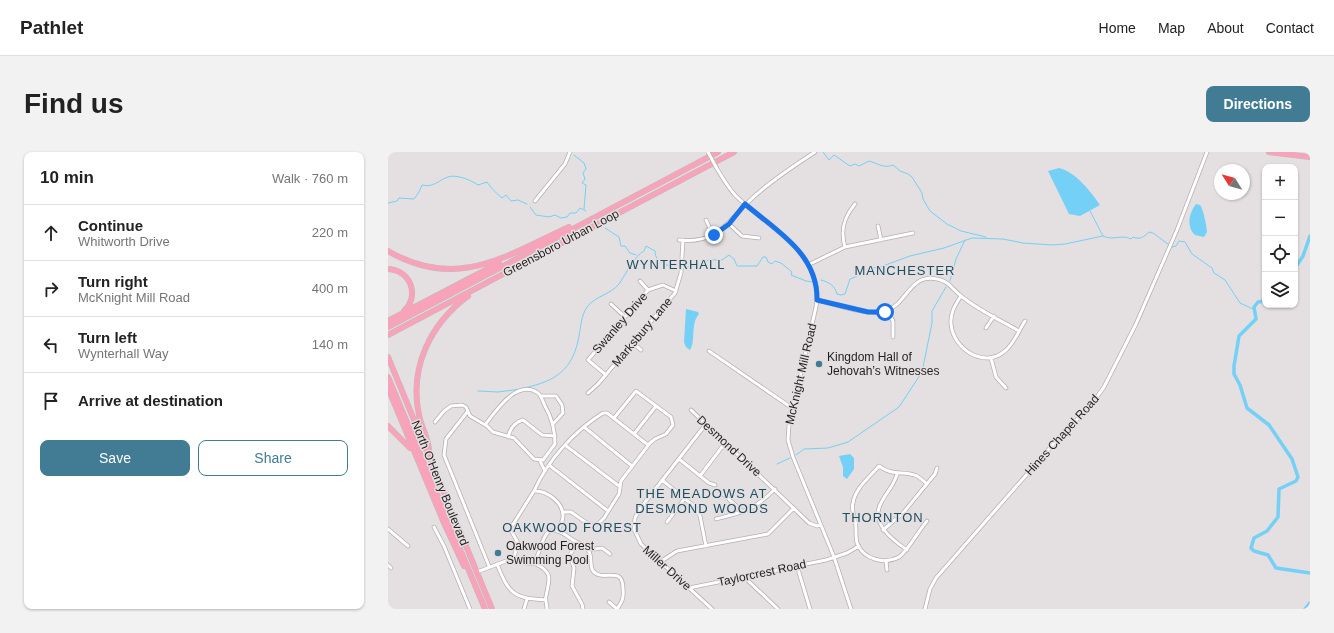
<!DOCTYPE html>
<meta charset="utf-8">
<style>
:root{--surface:#fff;--page:#f2f2f2;--text:#222;--muted:#767676;--line:#e0e0e0;--accent:#417c94}
body{margin:0;font-family:Arial,sans-serif;background:var(--page);color:var(--text)}
.controls{position:absolute;right:12px;top:12px;display:grid;overflow:hidden;border-radius:8px;box-shadow:0 1px 3px #0004}
.controls button{width:36px;height:36px;display:grid;place-items:center;padding:0;border:0;border-bottom:1px solid var(--line);background:var(--surface);color:var(--text);font:20px sans-serif}
.compass{position:absolute;left:826px;top:12px;width:36px;height:36px;border-radius:50%;background:var(--surface);box-shadow:0 1px 3px #0004;rotate:307deg}
.stop{position:absolute;width:12px;height:12px;margin:-9px;border:3px solid #1a73e8;border-radius:50%;background:#fff}
.stop.end{background:#1a73e8;border-color:#fff;box-shadow:0 1px 4px #0008}
.list{margin:0;padding:0;list-style:none}
h2{display:flex;justify-content:space-between;align-items:center;height:52px;margin:0;padding:0 16px;font-size:17px}
h2 small{font-size:13px;font-weight:400;color:var(--muted)}
.list li{display:grid;grid-template-columns:26px 1fr auto;gap:12px;align-items:center;box-sizing:border-box;height:56px;padding:0 16px;border-top:1px solid var(--line)}
.list b{display:block;font-size:15px;white-space:nowrap}
.list p{margin:0;font-size:13px;white-space:nowrap;color:var(--muted)}
.list em{font-size:13px;font-style:normal;color:var(--muted)}
.actions{display:flex;gap:8px;padding:12px 16px}
.actions a{flex:1;padding:9px 0;border:1px solid var(--accent);border-radius:8px;text-align:center;font-size:14px;color:var(--accent)}
.actions .main{background:var(--accent);color:#fff}
.icon{flex:none;width:22px;height:22px;fill:none;stroke:currentColor;stroke-width:2;stroke-linecap:round;stroke-linejoin:round}
.map{position:relative;flex:none;width:922px;height:457px;overflow:hidden;border-radius:8px}
header{display:flex;align-items:center;gap:24px;box-sizing:border-box;height:56px;padding:0 20px;background:var(--surface);border-bottom:1px solid var(--line)}
header strong{font-size:19px}
nav{display:flex;gap:22px;margin-inline-start:auto;font-size:14px}
.intro{display:flex;align-items:center;justify-content:space-between;box-sizing:border-box;height:96px;padding:0 24px}
h1{margin:0;font-size:28px}
.button{padding:10px 18px;border-radius:8px;background:var(--accent);color:#fff;font-size:14px;font-weight:700}
main{display:flex;gap:24px;padding:0 24px}
aside{flex:1;background:var(--surface);border-radius:8px;box-shadow:0 1px 3px #0004}
.map>svg:first-child{display:block}
.water{fill:#74d0f6}
.lines{fill:none;stroke-linecap:round;stroke-linejoin:round}
.stream{stroke:#74d0f6;stroke-width:1}
.river{stroke:#74d0f6;stroke-width:3.5}
.minor-casing{stroke:#b5afb1;stroke-width:4.5}
.highway-casing{stroke:#bcbcbc;stroke-width:6}
.minor{stroke:#fff;stroke-width:3}
.highway{stroke:#f9a3ba;stroke-width:5}
.minor-bridge-casing{stroke:#b5afb1;stroke-width:4.5;stroke-linecap:butt}
.minor-bridge{stroke:#fff;stroke-width:3}
.route{stroke:#1a73e8;stroke-width:5}
.poi-dot{fill:#417c94;stroke:#e4dfe0;stroke-width:1.5}
.labels{text-anchor:middle;stroke-width:3;stroke-linejoin:round;paint-order:stroke}
.street-label{font-size:12px;fill:#201e1e;stroke:#e4dfe0}
.poi-label{font-size:12px;fill:#201e1e;stroke:#e4dfe0;text-anchor:start}
.neighbourhood-label{font-size:13px;letter-spacing:1px;fill:#1d4d5f;stroke:#e4dfe0}
</style>
<header>
<strong>Pathlet</strong>
<nav><a>Home</a><a>Map</a><a>About</a><a>Contact</a></nav>
</header>
<div class="intro"><h1>Find us</h1><a class="button">Directions</a></div>
<main>
<aside>
<h2>10 min<small>Walk · 760 m</small></h2>
<ul class="list">
<li><svg class="icon" aria-label="ahead" viewBox="0 0 24 24"><path d="M12 20V5M6 11l6-6 6 6"/></svg><div><b>Continue</b><p>Whitworth Drive</p></div><em>220 m</em></li>
<li><svg class="icon" aria-label="right" viewBox="0 0 24 24"><path d="M7 20v-9h11M14 6l5 5-5 5"/></svg><div><b>Turn right</b><p>McKnight Mill Road</p></div><em>400 m</em></li>
<li><svg class="icon" aria-label="left" viewBox="0 0 24 24"><path d="M17 20v-9H6M10 6l-5 5 5 5"/></svg><div><b>Turn left</b><p>Wynterhall Way</p></div><em>140 m</em></li>
<li><svg class="icon" aria-label="arrive" viewBox="0 0 24 24"><path d="M6 21V4h12l-3 4 3 4H6"/></svg><div><b>Arrive at destination</b></div></li>
</ul>
<div class="actions"><a class="main">Save</a><a>Share</a></div>
</aside>
<div class="map">
<svg width="922" height="457" viewBox="0 0 922 457">
<rect width="100%" height="100%" fill="#e4dfe0"/>
<path class="water" d="M671,16C688,20 703,40 712,53L692,64L681,62L660,19Z
M808,52L812,53C815,56 819,75 819,80L816,85L807,83C798,75 801,61 808,52Z
M298,157L310,160L311,162C302,172 308,190 302,198L298,195L296,190Z
M462,302L466,306V317L459,327L455,324V315L451,304Z"/>
<g class="lines">
<path class="stream" d="M435,0L441,8L446,3L462,14L467,12L471,14L481,9C489,11 496,17 505,13L512,19L520,22L524,25L534,41L535,47L542,59L559,72L573,79L598,85
M186,3L196,11L198,17L195,21L197,27L194,31L198,33L196,57
M0,51L9,49L11,46L26,47L31,40L34,33C45,36 51,28 60,25C68,22 83,28 90,33L99,30C102,35 110,43 114,46L118,43L123,49L130,48L139,52
M142,55L148,63L161,65L167,63L173,66L179,65L182,61H188L192,56L198,59
M702,59L715,84C725,89 734,82 743,87L745,85C753,88 755,85 761,80L765,81L784,95L788,94L791,89L797,90L804,102L824,116L826,121L837,128L852,151L867,158
M217,76L231,85L233,94H237L242,101L248,103
M298,115L315,113L320,108H334L341,103L346,107L349,114H369L375,105H378L380,110L384,112L387,109L393,111L404,120L403,123L418,129L425,130
M433,128C441,130 447,134 449,142L453,143L457,142L462,127L477,121L484,116L492,115L522,104L556,96L584,86L615,87L635,91L664,93L677,92L715,84
M562,129L568,107L577,88
M136,236C168,229 185,218 191,184C193,174 193,164 199,155C207,144 222,143 231,132C238,122 246,104 256,99L258,94L267,99C267,112 279,112 289,117
M90,239L110,240L133,237
M408,303L416,297L440,296L460,290L511,255L534,220L544,171V159L558,135
M389,312L402,306"/>
<path class="river" d="M907,116L915,104L922,84
M877,149L870,150L866,155L868,167L851,184L846,214V222L852,233L859,256L881,273L904,307L910,325L908,329L891,337L890,365L879,379L866,386L863,396L866,399L880,403L888,416L922,421
M917,457L922,451"/>
<defs>
<path id="minor" d="M328,15C334,25 339,34 347,43C379,76 437,100 428,155L401,273L400,288L405,305L446,405L463,457
M147,49L177,12L182,0
M318,68L325,83
M341,72L354,84L371,86
M490,74L493,88
M291,88C333,93 342,64 369,42C387,26 407,13 427,0
M457,95C452,78 456,65 467,52
M422,112L457,95L525,81
M252,129L260,138
M573,144C567,153 562,161 563,172C565,197 596,217 617,199C626,192 631,178 637,169
M429,148C447,152 481,165 498,159C519,152 522,121 549,127C561,129 565,138 573,144C590,158 612,168 631,179
M223,152L236,164
M499,159L505,169V185
M598,176L606,164
M245,191L253,198
M321,199L404,256
M603,206L608,225L618,236
M218,223L200,208L260,138L275,133L288,139
M200,241L210,232L287,141L293,121L295,88
M152,244H168L174,253L175,261L165,272
M303,258L421,371L429,374L433,373
M80,259L58,287L56,303L101,414
M47,270L56,259L63,254L74,253L78,255L82,264L99,274L105,280L126,286L146,307L155,308L167,292C167,278 164,266 157,254C155,250 153,243 150,241C129,226 107,260 97,273
M318,272L251,358L247,366L246,377L253,392L324,457
M196,275L244,314
M246,282L268,254
M120,285C122,277 127,270 135,268L154,283L167,284
M177,293L231,334
M291,307L321,331L327,333
M152,309L157,319
M161,313L220,359
M509,322C506,334 499,339 494,349C481,370 503,387 519,398
M312,324L337,291
M274,328L307,355L312,364L318,394
M146,339C160,308 186,279 215,261H219L260,293
M333,340L355,360
M175,360H183L203,374L211,371L216,366L231,342L233,329L262,291L267,287L278,282L285,273L283,265L248,239L226,266
M328,367C356,360 366,358 387,337
M539,369C531,378 519,400 511,405C496,413 475,407 469,391C467,383 469,376 467,369C466,363 463,357 465,351C467,336 482,325 491,314C506,325 515,318 529,324C532,326 536,329 539,332
M279,370L297,346
M46,375L56,394L82,457
M0,377L20,394
M495,378L515,361L547,322L549,316
M189,390L182,403L186,416L184,434L194,452L195,457
M200,398L214,396L222,402
M125,409L130,391L124,380V374L146,339C158,338 175,350 175,364C175,369 172,374 170,379
M498,409L499,418
M272,410L289,399L380,382L406,356
M146,411C156,395 153,364 182,386C188,391 196,392 200,398C205,404 201,413 205,419C215,431 235,412 235,437C236,446 234,450 229,457
M109,412C121,442 125,446 158,448
M0,413L3,416
M409,414L422,457
M89,420L118,409L148,412C166,421 161,428 158,444C157,448 159,453 159,457
M355,424L390,457
M301,436L438,408L459,401L471,394
M221,450L229,457
M136,457L139,447
M537,457L542,437L548,426L668,289L703,253L716,235L748,172L789,78L819,0"/>
<path id="highway" d="M881,0L922,5
M0,99C69,139 118,104 181,75
M0,117C23,118 32,144 16,159
M0,169L111,111
M0,175L330,0
M0,183L346,0
M0,205L104,457
M0,225L97,457
M0,236L56,371L76,414
M0,274L22,296
M41,299C41,287 33,275 31,263C21,216 42,172 80,144"/>
</defs>
<use href="#minor" class="minor-casing"/>
<use href="#highway" class="highway-casing"/>
<use href="#minor" class="minor"/>
<use href="#highway" class="highway"/>
<defs>
<path id="minor-bridge" d="M320,0L328,15"/>
</defs>
<use href="#minor-bridge" class="minor-bridge-casing"/>
<use href="#minor-bridge" class="minor-bridge"/>
</g>
<g class="lines">
<path class="route" d="M326,83L341,72L357,52C389,79 430,102 429,148L480,160H497"/>
</g>
<g class="poi-dot">
<circle cx="431" cy="212" r="4"/>
<circle cx="110" cy="401" r="4"/>
</g>
<g class="labels">
<g class="street-label">
<text transform="translate(173 91) rotate(-28)" y="4">Greensboro Urban Loop</text>
<text transform="translate(232 171) rotate(-49)" y="4">Swanley Drive</text>
<text transform="translate(254 180) rotate(-50)" y="4">Marksbury Lane</text>
<text transform="translate(413 222) rotate(-77)" y="4">McKnight Mill Road</text>
<text transform="translate(674 283) rotate(-48)" y="4">Hines Chapel Road</text>
<text transform="translate(341 294) rotate(43)" y="4">Desmond Drive</text>
<text transform="translate(52 331) rotate(68)" y="4">North O'Henry Boulevard</text>
<text transform="translate(279 416) rotate(42)" y="4">Miller Drive</text>
<text transform="translate(374 421) rotate(-12)" y="4">Taylorcrest Road</text>
</g>
<g class="poi-label">
<text x="439" y="209">Kingdom Hall of<tspan x="439" dy="14">Jehovah’s Witnesses</tspan></text>
<text x="118" y="398">Oakwood Forest<tspan x="118" dy="14">Swimming Pool</tspan></text>
</g>
<g class="neighbourhood-label">
<text x="288" y="117">WYNTERHALL</text>
<text x="517" y="123">MANCHESTER</text>
<text x="314" y="346">THE MEADOWS AT<tspan x="314" dy="15">DESMOND WOODS</tspan></text>
<text x="495" y="370">THORNTON</text>
<text x="184" y="380">OAKWOOD FOREST</text>
</g>
</g>
</svg>
<div class="controls">
<button>+</button>
<button>−</button>
<button><svg class="icon" aria-label="locate" viewBox="0 0 24 24"><circle cx="12" cy="12" r="6"/><path d="M12 2v4M12 18v4M2 12h4M18 12h4"/></svg></button>
<button><svg class="icon" aria-label="layers" viewBox="0 0 24 24"><path d="M12 4l9 5-9 5-9-5zM3 14l9 5 9-5"/></svg></button>
</div>
<svg class="compass" viewBox="-18 -18 36 36"><path d="M0-13l5 13h-10z" fill="#e53935"/><path d="M0 13l5-13h-10z" fill="#767676"/></svg>
<div class="stop" style="left:497px;top:160px"></div>
<div class="stop end" style="left:326px;top:83px"></div>
</div>
</main>
